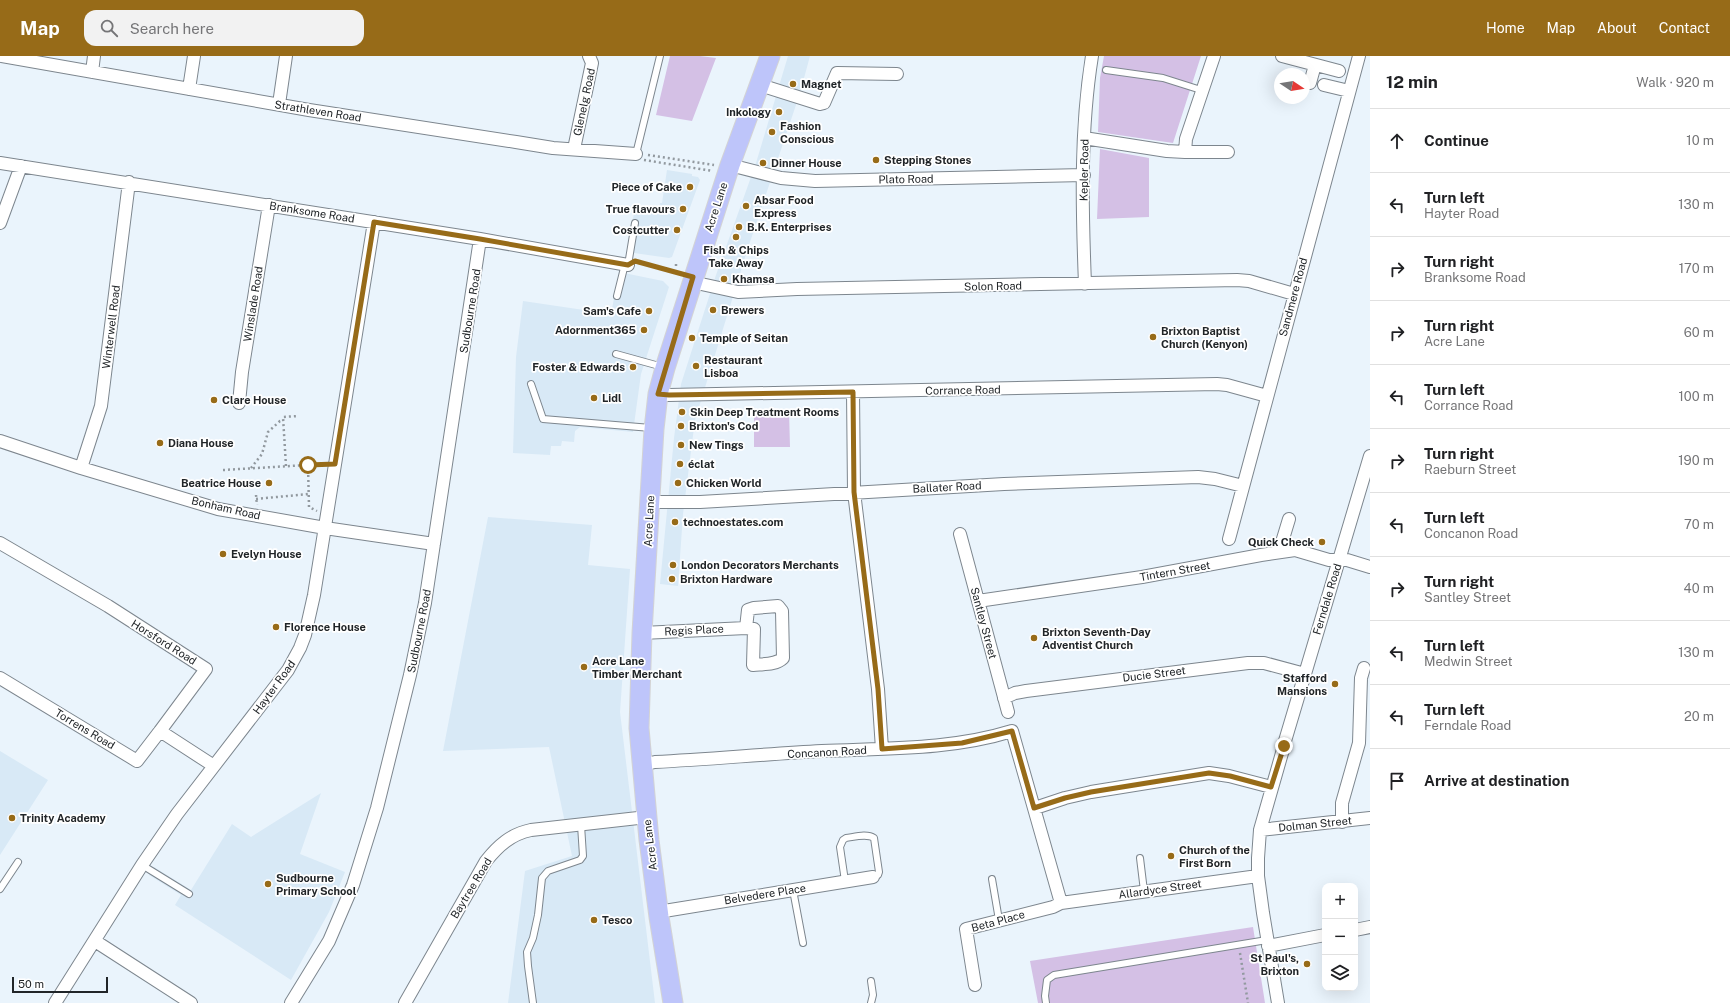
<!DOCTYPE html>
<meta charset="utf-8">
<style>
:root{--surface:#fff;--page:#f2f2f2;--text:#202124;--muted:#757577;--line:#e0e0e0;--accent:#976b18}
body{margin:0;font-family:"Public Sans",sans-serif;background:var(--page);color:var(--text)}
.controls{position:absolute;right:12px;bottom:12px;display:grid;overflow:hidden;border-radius:8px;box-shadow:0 4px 16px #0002}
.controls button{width:36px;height:36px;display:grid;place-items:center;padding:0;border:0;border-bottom:1px solid var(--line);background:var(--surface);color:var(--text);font:20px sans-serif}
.compass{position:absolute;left:1274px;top:12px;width:36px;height:36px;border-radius:50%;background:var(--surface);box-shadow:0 4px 16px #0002;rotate:102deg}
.scale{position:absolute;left:12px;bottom:10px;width:96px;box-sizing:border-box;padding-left:4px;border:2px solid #212528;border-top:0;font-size:11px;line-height:14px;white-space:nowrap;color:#212528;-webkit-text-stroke:3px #fff;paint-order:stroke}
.stop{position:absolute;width:12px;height:12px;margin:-9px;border:3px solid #976b18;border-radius:50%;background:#fff}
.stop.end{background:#976b18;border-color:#fff;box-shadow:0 1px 4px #0008}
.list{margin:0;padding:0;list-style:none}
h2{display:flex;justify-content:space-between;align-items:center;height:52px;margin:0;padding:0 16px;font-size:17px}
h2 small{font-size:13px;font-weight:400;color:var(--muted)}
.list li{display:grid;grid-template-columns:26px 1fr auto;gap:12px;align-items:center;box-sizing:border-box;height:64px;padding:0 16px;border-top:1px solid var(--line)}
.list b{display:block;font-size:15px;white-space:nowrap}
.list p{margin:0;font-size:13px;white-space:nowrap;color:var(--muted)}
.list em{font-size:13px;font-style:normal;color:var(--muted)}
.icon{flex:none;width:22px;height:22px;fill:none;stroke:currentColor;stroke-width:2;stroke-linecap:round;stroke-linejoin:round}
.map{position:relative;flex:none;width:1370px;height:947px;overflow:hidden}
header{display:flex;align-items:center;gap:24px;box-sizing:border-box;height:56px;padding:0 20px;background:var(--accent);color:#fff}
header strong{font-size:19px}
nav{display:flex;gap:22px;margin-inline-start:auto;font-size:14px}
.search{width:280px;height:36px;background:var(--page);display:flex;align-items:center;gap:10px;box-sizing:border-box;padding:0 14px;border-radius:12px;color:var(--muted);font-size:15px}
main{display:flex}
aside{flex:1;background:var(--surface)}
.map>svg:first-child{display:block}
.built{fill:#d8e9f6}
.green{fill:#d4c0e5}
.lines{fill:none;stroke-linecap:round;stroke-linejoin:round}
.service-casing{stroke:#7d868e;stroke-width:8}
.minor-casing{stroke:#7d868e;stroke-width:14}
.primary-casing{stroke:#d3d3d4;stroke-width:21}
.path{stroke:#92999f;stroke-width:2.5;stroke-dasharray:2 3;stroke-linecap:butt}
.service{stroke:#fff;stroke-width:6}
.minor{stroke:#fff;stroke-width:12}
.primary{stroke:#bec5fa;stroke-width:19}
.route{stroke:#976b18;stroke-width:5}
.poi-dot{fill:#976b18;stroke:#fff;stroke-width:1.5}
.labels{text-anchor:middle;stroke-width:3.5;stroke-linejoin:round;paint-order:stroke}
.poi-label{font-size:11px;font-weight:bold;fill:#212528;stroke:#fff;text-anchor:start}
.street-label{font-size:11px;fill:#212528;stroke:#fff}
</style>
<header>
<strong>Map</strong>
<div class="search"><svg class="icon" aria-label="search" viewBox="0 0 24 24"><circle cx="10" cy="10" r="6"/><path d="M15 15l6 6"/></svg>Search here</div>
<nav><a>Home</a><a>Map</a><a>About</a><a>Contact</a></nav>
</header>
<main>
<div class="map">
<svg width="1370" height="947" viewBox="0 0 1370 947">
<rect width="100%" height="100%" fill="#eaf4fc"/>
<path class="built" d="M788,0H810L800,37L747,195L695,364L683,458L678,530L660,528L674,382L681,328L716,219L756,107Z
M667,114L692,118V120L698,121L700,124L672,201L669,202L627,196L635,152L659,156L660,147H662Z
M619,216L663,225L669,231L641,318L633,376L580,371L575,375L574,386L562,385L561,390H551L550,399L513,397L516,301L523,245L611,258Z
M488,461L592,469L588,509L630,513L620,656L655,947H508L525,815L572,800L549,691L443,695Z
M0,695L48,724L0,799Z
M321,737L300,798L345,816L329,856L291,924L175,849L181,839L149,819L154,811L191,834L232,768L251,781Z"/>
<path class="green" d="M670,0H700L716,2L692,65L656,59Z
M1104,0H1201L1173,87L1098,76L1100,22Z
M1100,93L1149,102V161L1097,163Z
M754,354H789L790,391H754Z
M1253,871L1265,947H1038L1030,905Z"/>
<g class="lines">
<defs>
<path id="service" d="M1106,14L1163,22L1201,34
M636,98L660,0
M628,209L635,167
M617,240L625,208
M616,298L663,311
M531,328L543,363L651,372
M1140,802L1144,835
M142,809L189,838
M992,823L999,864
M845,825L840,791L843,784L846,782C854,781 867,777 874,782L879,816L878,819L873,821
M0,833L18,806
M793,834L803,887
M871,925L873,939L871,947
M533,947L528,910L527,896L533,882L538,859L542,822L548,815L580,804L583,800L581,769
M1046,947L1045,940L1047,924L1054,919L1267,884"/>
<path id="minor" d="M2,0L309,54L516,86L553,92L636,98
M1214,0L1186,83L1185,96H1228
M1282,0L1339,15
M92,16L94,0
M1310,27L1315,9
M760,29L820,48L824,47L837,17L897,18
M1324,29L1349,35
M189,33L194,0
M279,48L286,0
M1084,82L1167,95L1185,96
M574,93L592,7L589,0
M0,107L480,183L628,209
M730,109L781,122L815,125L1084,119
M0,167L21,110
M692,226L738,236L797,233L1237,224L1249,225L1294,238
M1085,228C1082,152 1080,75 1092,0
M853,336L854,436L878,633L882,693
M658,338L669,339L1217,328L1227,329L1267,340
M239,347L242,316L269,149
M0,385L81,412L218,453L325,472L434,488
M81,412L101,350L129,126
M650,446H700L1004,428L1198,421L1215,423L1243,430
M960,478L1008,656
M1229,483L1359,0
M0,487L108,550L206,613L160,675L214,710
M1279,496L1289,463
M978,545L1142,521L1261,499L1295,494L1329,504H1347L1370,511
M778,550L782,555L783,602C776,609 763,608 753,609L754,573L746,572L748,554L754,552Z
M642,577L746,572
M0,622L137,705L160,675
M1004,642L1015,637L1026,635L1248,607H1264L1305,618
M1285,685L1370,400
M641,709L655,706C711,703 767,698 822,695C886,692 951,694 1012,675L1061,847
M1035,752L1065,742L1091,736L1209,717L1229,720L1271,731
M1342,766V747L1359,687L1361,622L1364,612
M1260,774L1370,762
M658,856L873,821
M1355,874L1370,871
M95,885L191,947
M1268,890L1325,879
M975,929L966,873L1053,851L1061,847L1258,820
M55,947L142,809L177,758L288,614L300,592L305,579L314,539L374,166
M291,947L329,885L353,829L377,752L410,619L425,547L480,183
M405,947L486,805C498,790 511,778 531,774L647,761
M1278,947L1263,857L1258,820V802L1260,774L1284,690"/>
<path id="primary" d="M673,947L659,861L649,784L639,672L642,577L654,373L658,338L665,312L730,109L770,0"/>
</defs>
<use href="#service" class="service-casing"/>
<use href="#minor" class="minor-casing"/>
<use href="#primary" class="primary-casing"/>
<path class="path" d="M648,99L714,109
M644,104L713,115
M638,206L679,218
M676,210V207
M308,409L309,451L317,455
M286,410L283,361L298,360
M251,412L262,398L268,376L280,365H283
M223,414L324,408
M256,439L257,449
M256,443L308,438
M1240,897L1248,947"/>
<use href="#service" class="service"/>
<use href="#minor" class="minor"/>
<use href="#primary" class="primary"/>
</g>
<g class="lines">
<path class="route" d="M308,409L335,408L374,166L480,183L628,209L635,205L693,221L658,338L669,339L853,336L854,436L878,633L882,693L962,687L1012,675L1034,752L1065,742L1091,736L1209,717L1230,720L1271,731L1284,690"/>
</g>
<g class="poi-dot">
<circle cx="793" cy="28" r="4"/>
<circle cx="779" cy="56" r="4"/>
<circle cx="772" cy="76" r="4"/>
<circle cx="876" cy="104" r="4"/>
<circle cx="763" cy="107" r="4"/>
<circle cx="690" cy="131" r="4"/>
<circle cx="746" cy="150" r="4"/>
<circle cx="683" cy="153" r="4"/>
<circle cx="739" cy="171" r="4"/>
<circle cx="677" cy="174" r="4"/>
<circle cx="736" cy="181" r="4"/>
<circle cx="724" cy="223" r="4"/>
<circle cx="713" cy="254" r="4"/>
<circle cx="649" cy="255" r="4"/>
<circle cx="644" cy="274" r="4"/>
<circle cx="1153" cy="281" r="4"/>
<circle cx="692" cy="282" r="4"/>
<circle cx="696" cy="310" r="4"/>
<circle cx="633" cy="311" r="4"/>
<circle cx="594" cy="342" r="4"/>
<circle cx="214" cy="344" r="4"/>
<circle cx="682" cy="356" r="4"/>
<circle cx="681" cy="370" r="4"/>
<circle cx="160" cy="387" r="4"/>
<circle cx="681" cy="389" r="4"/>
<circle cx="680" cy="408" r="4"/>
<circle cx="269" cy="427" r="4"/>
<circle cx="678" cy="427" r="4"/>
<circle cx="675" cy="466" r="4"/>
<circle cx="1322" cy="486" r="4"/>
<circle cx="223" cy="498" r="4"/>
<circle cx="673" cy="509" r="4"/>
<circle cx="672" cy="523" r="4"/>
<circle cx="276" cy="571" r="4"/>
<circle cx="1034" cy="582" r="4"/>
<circle cx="584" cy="611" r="4"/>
<circle cx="1335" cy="628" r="4"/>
<circle cx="12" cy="762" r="4"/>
<circle cx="1171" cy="800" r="4"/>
<circle cx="268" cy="828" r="4"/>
<circle cx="594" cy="864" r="4"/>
<circle cx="1307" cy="908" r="4"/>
</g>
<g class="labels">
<g class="poi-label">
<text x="801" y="32">Magnet</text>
<text x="771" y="60" text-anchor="end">Inkology</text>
<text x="780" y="74">Fashion<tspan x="780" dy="13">Conscious</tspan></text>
<text x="884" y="108">Stepping Stones</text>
<text x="771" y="111">Dinner House</text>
<text x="682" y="135" text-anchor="end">Piece of Cake</text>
<text x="754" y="148">Absar Food<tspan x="754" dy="13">Express</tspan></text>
<text x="675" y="157" text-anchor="end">True flavours</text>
<text x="747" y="175">B.K. Enterprises</text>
<text x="669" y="178" text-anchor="end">Costcutter</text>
<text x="736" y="198" text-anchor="middle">Fish &amp; Chips<tspan x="736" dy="13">Take Away</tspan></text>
<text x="732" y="227">Khamsa</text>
<text x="721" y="258">Brewers</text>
<text x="641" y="259" text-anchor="end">Sam's Cafe</text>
<text x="636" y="278" text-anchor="end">Adornment365</text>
<text x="1161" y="279">Brixton Baptist<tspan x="1161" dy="13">Church (Kenyon)</tspan></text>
<text x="700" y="286">Temple of Seitan</text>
<text x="704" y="308">Restaurant<tspan x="704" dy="13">Lisboa</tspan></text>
<text x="625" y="315" text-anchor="end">Foster &amp; Edwards</text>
<text x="602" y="346">Lidl</text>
<text x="222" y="348">Clare House</text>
<text x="690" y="360">Skin Deep Treatment Rooms</text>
<text x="689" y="374">Brixton's Cod</text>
<text x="168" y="391">Diana House</text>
<text x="689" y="393">New Tings</text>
<text x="688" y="412">éclat</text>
<text x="261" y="431" text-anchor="end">Beatrice House</text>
<text x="686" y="431">Chicken World</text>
<text x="683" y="470">technoestates.com</text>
<text x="1314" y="490" text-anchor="end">Quick Check</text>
<text x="231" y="502">Evelyn House</text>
<text x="681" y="513">London Decorators Merchants</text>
<text x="680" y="527">Brixton Hardware</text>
<text x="284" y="575">Florence House</text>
<text x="1042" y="580">Brixton Seventh-Day<tspan x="1042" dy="13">Adventist Church</tspan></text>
<text x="592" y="609">Acre Lane<tspan x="592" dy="13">Timber Merchant</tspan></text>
<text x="1327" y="626" text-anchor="end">Stafford<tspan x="1327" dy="13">Mansions</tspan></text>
<text x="20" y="766">Trinity Academy</text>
<text x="1179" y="798">Church of the<tspan x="1179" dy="13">First Born</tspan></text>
<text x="276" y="826">Sudbourne<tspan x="276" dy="13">Primary School</tspan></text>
<text x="602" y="868">Tesco</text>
<text x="1299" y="906" text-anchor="end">St Paul's,<tspan x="1299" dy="13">Brixton</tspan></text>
</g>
<g class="street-label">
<text transform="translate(584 46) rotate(-78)" y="4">Glenelg Road</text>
<text transform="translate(318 55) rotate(9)" y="4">Strathleven Road</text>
<text transform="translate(1084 114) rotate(-89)" y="4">Kepler Road</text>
<text transform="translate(906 123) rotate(-1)" y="4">Plato Road</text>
<text transform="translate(716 151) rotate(-72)" y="4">Acre Lane</text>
<text transform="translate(312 156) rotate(9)" y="4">Branksome Road</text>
<text transform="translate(993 230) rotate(-1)" y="4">Solon Road</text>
<text transform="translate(1293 241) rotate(-75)" y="4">Sandmere Road</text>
<text transform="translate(253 248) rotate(-81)" y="4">Winslade Road</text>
<text transform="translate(470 255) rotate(-81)" y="4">Sudbourne Road</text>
<text transform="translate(111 271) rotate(-83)" y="4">Winterwell Road</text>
<text transform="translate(963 334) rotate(-1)" y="4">Corrance Road</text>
<text transform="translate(947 431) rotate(-3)" y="4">Ballater Road</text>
<text transform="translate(226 452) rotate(13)" y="4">Bonham Road</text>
<text transform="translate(649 465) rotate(-87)" y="4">Acre Lane</text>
<text transform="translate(1175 515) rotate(-10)" y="4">Tintern Street</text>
<text transform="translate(1327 543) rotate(-73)" y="4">Ferndale Road</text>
<text transform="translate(984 567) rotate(75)" y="4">Santley Street</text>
<text transform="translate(694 574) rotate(-3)" y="4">Regis Place</text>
<text transform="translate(419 575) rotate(-79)" y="4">Sudbourne Road</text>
<text transform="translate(164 586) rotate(32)" y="4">Horsford Road</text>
<text transform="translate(1154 618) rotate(-7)" y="4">Ducie Street</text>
<text transform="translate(274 631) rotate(-54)" y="4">Hayter Road</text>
<text transform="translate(85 673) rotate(31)" y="4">Torrens Road</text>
<text transform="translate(827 696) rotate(-3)" y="4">Concanon Road</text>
<text transform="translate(1315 768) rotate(-6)" y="4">Dolman Street</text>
<text transform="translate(650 789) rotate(-97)" y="4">Acre Lane</text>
<text transform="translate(471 832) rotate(-59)" y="4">Baytree Road</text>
<text transform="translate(1160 833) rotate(-8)" y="4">Allardyce Street</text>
<text transform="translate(765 838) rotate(-9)" y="4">Belvedere Place</text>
<text transform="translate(998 865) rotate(-15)" y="4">Beta Place</text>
</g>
</g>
</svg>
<div class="controls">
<button>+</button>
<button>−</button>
<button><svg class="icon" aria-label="layers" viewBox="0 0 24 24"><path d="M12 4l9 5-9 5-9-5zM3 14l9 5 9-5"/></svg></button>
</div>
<svg class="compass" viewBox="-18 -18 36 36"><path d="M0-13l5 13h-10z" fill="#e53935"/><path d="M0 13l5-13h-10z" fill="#757577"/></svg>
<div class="scale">50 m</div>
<div class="stop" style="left:308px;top:409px"></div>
<div class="stop end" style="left:1284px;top:690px"></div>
</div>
<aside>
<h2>12 min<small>Walk · 920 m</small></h2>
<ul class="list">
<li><svg class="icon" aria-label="ahead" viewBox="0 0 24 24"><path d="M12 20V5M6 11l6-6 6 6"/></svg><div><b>Continue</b></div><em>10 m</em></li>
<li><svg class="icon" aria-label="left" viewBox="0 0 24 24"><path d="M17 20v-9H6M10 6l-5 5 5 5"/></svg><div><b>Turn left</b><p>Hayter Road</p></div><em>130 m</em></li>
<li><svg class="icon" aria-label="right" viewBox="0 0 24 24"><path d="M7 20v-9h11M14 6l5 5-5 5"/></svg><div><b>Turn right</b><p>Branksome Road</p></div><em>170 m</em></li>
<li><svg class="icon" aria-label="right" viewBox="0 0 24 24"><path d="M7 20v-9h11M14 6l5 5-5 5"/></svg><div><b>Turn right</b><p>Acre Lane</p></div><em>60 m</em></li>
<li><svg class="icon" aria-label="left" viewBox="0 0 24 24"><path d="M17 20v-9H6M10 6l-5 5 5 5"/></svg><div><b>Turn left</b><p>Corrance Road</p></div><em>100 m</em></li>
<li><svg class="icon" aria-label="right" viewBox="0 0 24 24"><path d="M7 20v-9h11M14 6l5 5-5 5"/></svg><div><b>Turn right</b><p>Raeburn Street</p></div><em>190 m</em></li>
<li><svg class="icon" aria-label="left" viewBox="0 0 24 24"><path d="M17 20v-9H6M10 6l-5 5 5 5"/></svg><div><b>Turn left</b><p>Concanon Road</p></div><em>70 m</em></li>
<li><svg class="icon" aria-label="right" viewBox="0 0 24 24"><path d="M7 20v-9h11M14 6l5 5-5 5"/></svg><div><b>Turn right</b><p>Santley Street</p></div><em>40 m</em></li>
<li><svg class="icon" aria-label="left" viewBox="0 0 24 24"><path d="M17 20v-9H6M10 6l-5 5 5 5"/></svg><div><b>Turn left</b><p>Medwin Street</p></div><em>130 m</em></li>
<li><svg class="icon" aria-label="left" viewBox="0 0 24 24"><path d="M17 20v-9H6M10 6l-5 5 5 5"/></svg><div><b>Turn left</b><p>Ferndale Road</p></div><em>20 m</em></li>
<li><svg class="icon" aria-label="arrive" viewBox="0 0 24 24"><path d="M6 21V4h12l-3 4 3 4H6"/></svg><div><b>Arrive at destination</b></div></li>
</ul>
</aside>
</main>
